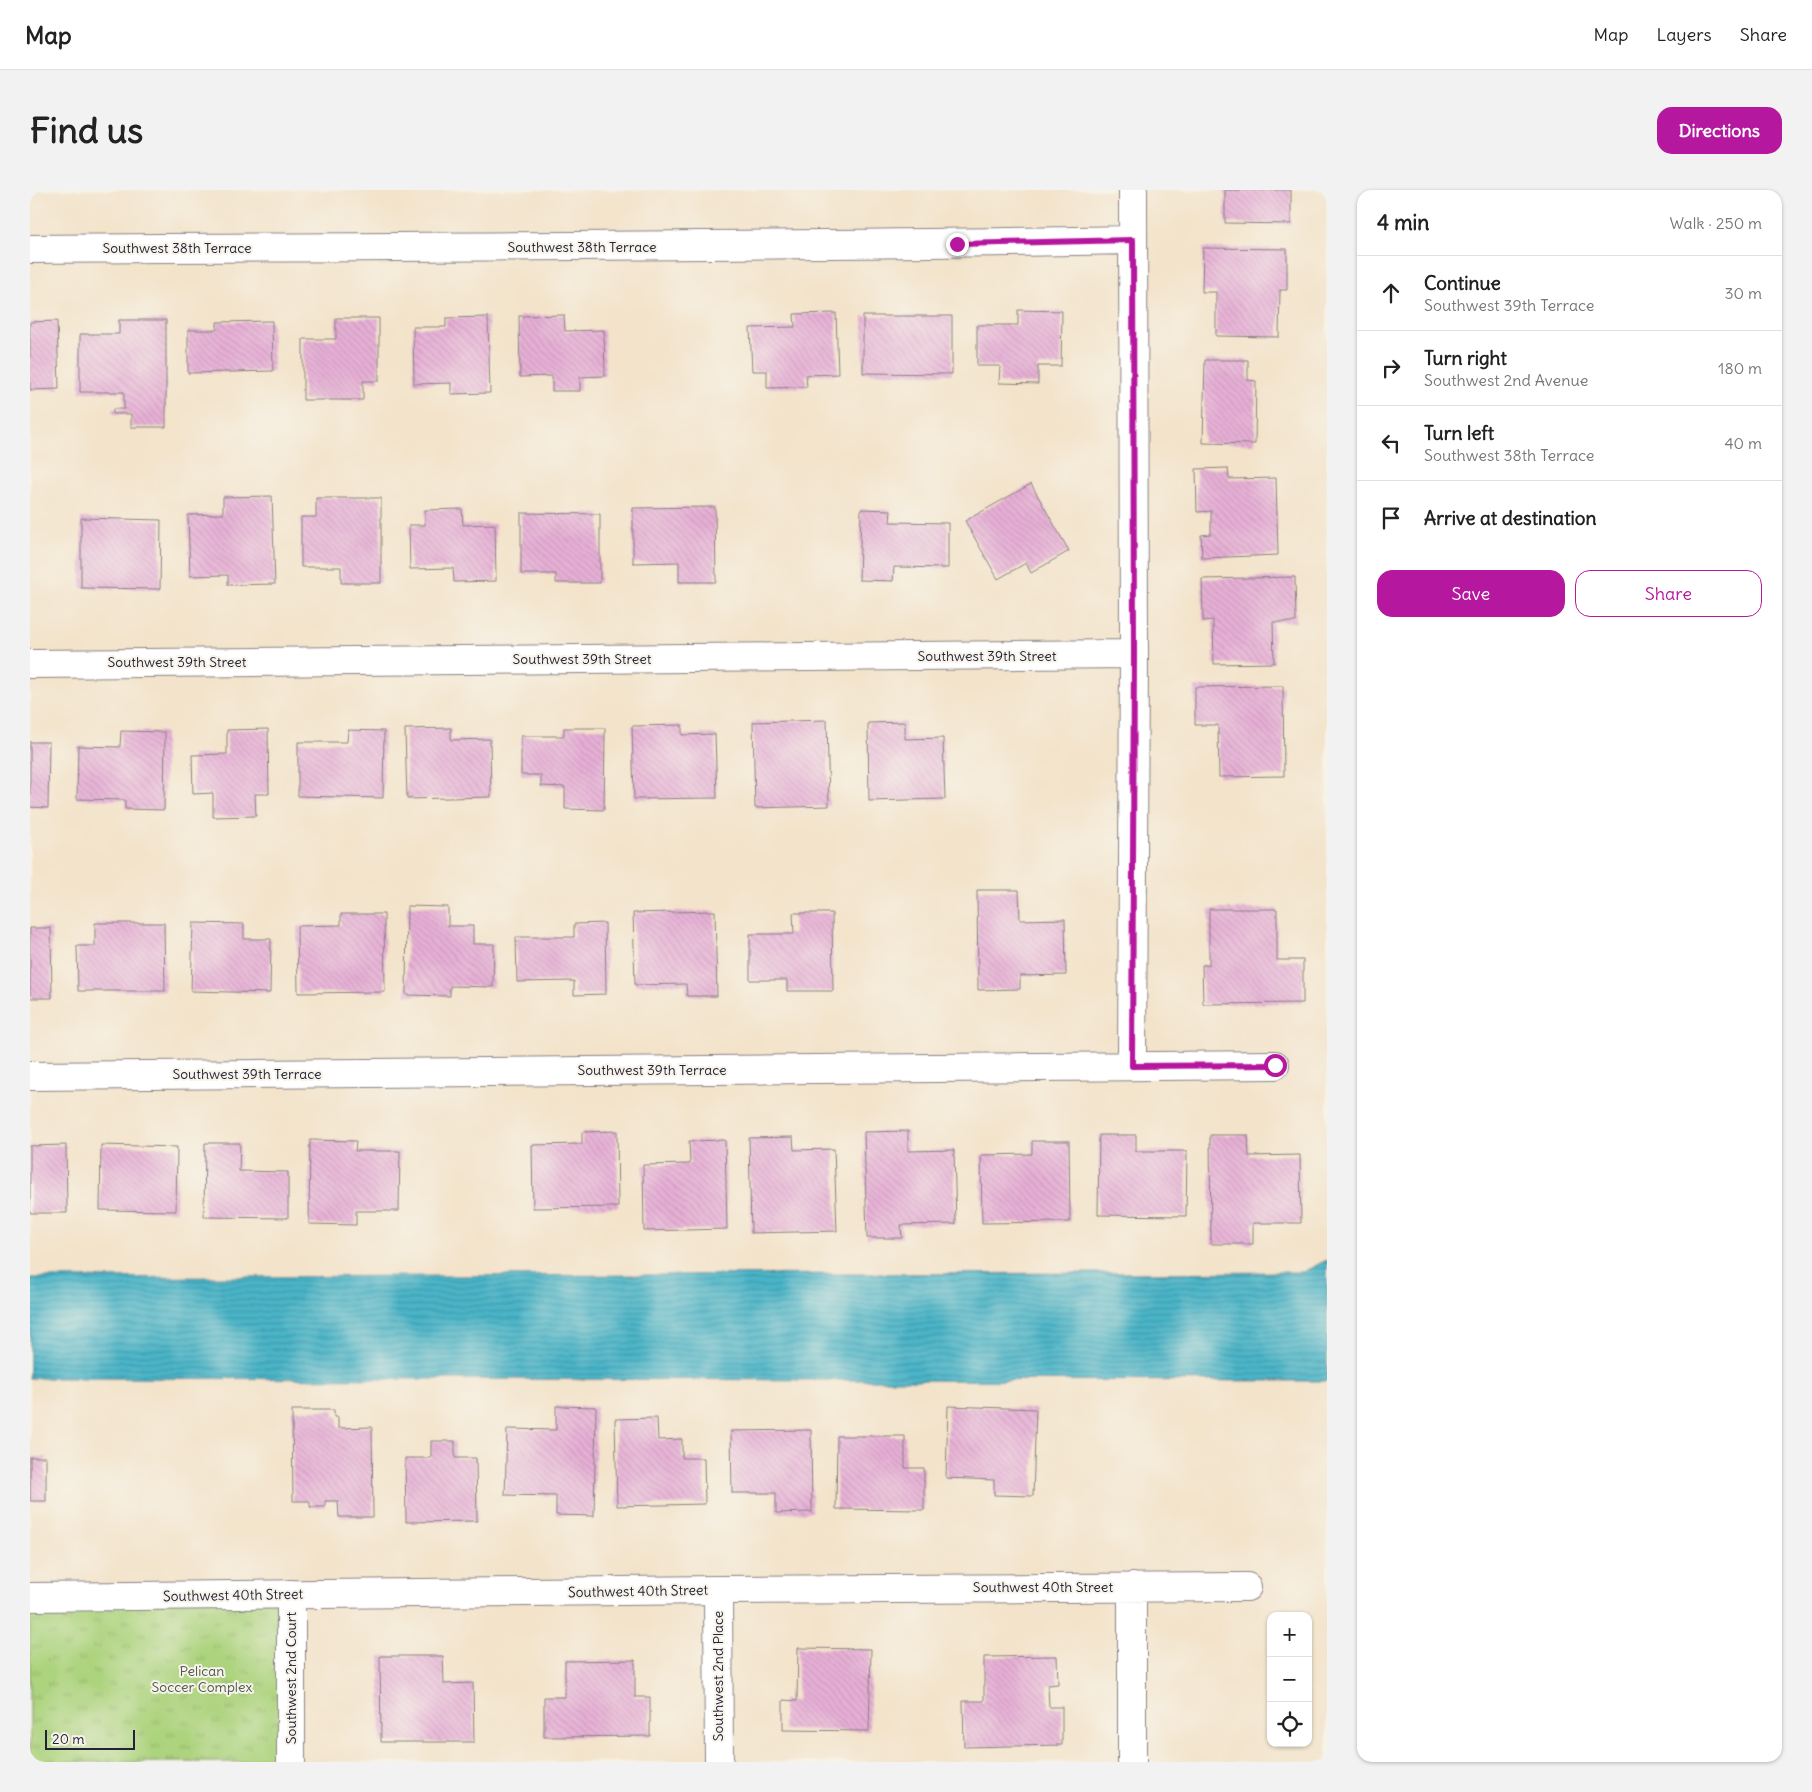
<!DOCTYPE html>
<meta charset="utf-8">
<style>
:root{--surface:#fff;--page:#f2f2f2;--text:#222;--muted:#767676;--line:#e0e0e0;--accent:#b5179e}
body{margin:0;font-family:Delius,sans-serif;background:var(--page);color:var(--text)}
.controls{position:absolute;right:15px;bottom:15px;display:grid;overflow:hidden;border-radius:10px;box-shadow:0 1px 4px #0004}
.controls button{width:45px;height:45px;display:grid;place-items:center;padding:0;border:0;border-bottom:1px solid var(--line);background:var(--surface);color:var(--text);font:25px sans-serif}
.scale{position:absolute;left:15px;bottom:12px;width:90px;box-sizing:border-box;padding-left:5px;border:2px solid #22223b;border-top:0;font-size:14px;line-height:18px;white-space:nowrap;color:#22223b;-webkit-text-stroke:4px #f7f3e8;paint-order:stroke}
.stop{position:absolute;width:15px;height:15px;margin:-11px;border:4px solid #b5179e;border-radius:50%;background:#fff}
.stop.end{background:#b5179e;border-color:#fff;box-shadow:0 1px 5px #0008}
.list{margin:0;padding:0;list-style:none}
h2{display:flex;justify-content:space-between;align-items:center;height:65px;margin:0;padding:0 20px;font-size:21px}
h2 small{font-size:16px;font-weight:400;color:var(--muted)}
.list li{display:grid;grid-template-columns:32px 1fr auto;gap:15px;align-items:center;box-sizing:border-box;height:75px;padding:0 20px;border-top:1px solid var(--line)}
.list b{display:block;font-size:19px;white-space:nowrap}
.list p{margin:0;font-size:16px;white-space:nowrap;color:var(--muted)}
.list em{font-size:16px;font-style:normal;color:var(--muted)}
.actions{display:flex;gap:10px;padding:15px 20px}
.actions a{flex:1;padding:11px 0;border:1px solid var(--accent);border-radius:15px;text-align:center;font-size:18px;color:var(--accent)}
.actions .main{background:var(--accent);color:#fff}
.icon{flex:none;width:28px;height:28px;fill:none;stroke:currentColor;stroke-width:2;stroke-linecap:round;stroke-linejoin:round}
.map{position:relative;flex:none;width:1297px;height:1572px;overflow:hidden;border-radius:15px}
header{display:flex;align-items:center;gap:30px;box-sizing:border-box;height:70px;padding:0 25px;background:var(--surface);border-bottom:1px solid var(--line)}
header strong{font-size:24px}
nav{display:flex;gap:28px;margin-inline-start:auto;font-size:18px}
.intro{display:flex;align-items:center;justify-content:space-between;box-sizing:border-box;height:120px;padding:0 30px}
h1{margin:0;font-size:35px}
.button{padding:12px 22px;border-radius:15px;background:var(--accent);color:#fff;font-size:18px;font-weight:700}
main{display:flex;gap:30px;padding:0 30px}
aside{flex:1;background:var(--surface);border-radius:15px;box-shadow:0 1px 4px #0004}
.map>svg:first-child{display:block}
.grass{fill:url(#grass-tufts);stroke:#677a5c}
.water{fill:url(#water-rules);stroke:#366c82}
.building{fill:url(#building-back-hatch)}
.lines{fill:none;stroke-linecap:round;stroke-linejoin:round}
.street-casing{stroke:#8a8282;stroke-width:30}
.street{stroke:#fff;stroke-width:28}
.route{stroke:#b5179e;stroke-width:6}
.labels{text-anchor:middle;stroke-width:4;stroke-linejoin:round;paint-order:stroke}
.street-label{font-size:14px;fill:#22223b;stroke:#f7f3e8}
.park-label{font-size:14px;fill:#4b574f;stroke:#f7f3e8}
</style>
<header>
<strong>Map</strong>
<nav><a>Map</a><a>Layers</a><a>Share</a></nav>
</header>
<div class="intro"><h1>Find us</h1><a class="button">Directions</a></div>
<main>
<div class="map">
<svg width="1297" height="1572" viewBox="0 0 1297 1572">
<defs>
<pattern id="grass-tufts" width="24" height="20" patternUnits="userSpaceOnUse" patternTransform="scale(1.25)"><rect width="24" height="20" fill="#acd37d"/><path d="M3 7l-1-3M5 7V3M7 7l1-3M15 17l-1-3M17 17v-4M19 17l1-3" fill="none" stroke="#94b56d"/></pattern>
<pattern id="water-rules" width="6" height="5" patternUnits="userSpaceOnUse" patternTransform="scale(1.25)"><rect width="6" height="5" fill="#4ab5c8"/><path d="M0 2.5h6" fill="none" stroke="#3d93a4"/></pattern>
<pattern id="building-back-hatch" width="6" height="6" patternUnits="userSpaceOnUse" patternTransform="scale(1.25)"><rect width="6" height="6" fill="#e7b0d6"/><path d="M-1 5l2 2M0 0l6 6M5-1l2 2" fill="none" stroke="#c697b9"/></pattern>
</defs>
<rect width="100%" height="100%" fill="#f7f3e8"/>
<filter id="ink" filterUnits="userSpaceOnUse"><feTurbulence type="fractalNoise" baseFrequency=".02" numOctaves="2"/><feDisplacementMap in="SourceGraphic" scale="10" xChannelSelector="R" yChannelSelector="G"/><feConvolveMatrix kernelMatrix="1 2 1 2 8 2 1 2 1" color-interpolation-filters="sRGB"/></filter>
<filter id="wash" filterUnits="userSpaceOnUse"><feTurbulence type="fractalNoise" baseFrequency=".0096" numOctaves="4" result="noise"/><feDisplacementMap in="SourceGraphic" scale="20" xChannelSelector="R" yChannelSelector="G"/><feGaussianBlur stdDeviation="1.12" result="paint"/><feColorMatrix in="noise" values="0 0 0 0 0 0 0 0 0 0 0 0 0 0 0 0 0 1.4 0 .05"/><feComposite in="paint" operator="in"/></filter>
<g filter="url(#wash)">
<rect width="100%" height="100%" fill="#f3e3ca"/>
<path class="grass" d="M261,1404V1572H0V1407Z"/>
<path class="water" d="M1297,1070V1191L0,1188V1088L1273,1082Z"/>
<g id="blocks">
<path class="building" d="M1195,0H1261V34L1195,33Z
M1173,58L1257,59V100H1250L1249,147L1186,146V102H1172Z
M988,120L1032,121L1031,176H1008V194L969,193L970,176H947V135H988Z
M806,123L808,184L776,185L777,197L737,198V181H722L720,138L765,137L764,124Z
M534,125L535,141L574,140L575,186L550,187V201H522V186L490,187L489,126Z
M833,126H922V184L833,183Z
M458,127L460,203L421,204V193L384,194L383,137H416V128Z
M306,128H349V191H333V210H273V149H306Z
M89,130H136V237H101V224H83V219H94V202H50V144H89Z
M27,131L29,199L0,200V132Z
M242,131L243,181L158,183V140H187V132Z
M1175,170H1218V190L1226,191L1225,254L1173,253Z
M1198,278L1199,289L1246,288L1248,365L1172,368L1171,345L1181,344V321L1167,322L1166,279Z
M1001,294L1039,361L1001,383L996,373L968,389L935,331Z
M242,306L245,394L198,395V385L160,386L158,325L193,324V307Z
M286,308H351V393H311V377H271V327H286Z
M685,317L686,392H649V372L603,373V318Z
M432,319L433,335L465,334L466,391L424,392L423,378L380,379L379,335H395V320Z
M831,319L861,320L860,332L918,333V378L864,377L863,391L829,390Z
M491,323L570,324V393H526V384H491Z
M51,328L131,330L130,399L51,398Z
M1265,387L1266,432H1243L1244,473L1184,474L1183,430L1173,431L1172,389Z
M1253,496L1254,586L1189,587L1188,535H1165V497Z
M797,530L799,616L725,618L723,532Z
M875,532V549L913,548L915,609L839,611L838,533Z
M652,535V545L685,544L687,608L604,609L602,536Z
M421,538V550L460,549L461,607L377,609L375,539Z
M534,538H575L574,620L535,619V597L511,596V585H491V546H534Z
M238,539L239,604H225L226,626L183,627V603L163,604L162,565L197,564V540Z
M318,540L354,541L353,608L268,606V552H317Z
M91,541L135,542L134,620L95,619V610L47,609L48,556L90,557Z
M0,552H19L18,618L0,617Z
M947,700H989L990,730L1035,729L1036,785L990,786V799L948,800Z
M377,716L418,717V736H443V754H464L463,797L420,796V806L376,805Z
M1179,719H1247V770H1273V813L1173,814L1172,775H1179Z
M685,721L687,806H657L656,794L605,795L603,723Z
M763,723H802L803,801H757V790H720V744H764Z
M311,724H354L355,802L268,803L267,736L311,735Z
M65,733H134L135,801H48L47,756H65Z
M163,733L214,734V749H241L240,803L161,801Z
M575,733L576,804L544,805V791L487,792L486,747H544V734Z
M0,738H21L22,808H0Z
M587,941L588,1017L503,1018L502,955L552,954V942Z
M878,941V961L924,960L926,1034L871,1035L872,1048H837L834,942Z
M1069,945H1106V961H1157L1156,1026L1068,1025Z
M1180,945H1218L1219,966L1270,965L1271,1033H1223V1054H1181Z
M763,947L764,960L804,959L807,1041L721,1043L719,948Z
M280,950L326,951L325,961H370L369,1021H326V1035L279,1034Z
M695,950L697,1039L614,1041L613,975L660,974L659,951Z
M1002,951H1039L1040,1032L952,1033L951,965L1002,964Z
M175,953H210L209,981L258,982V1028L174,1027Z
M36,955L37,1023H0V956Z
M71,955L147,957L146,1021L70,1020Z
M526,1216L566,1217L564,1326L526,1325V1306L475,1305L477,1239L526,1240Z
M918,1216L1006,1219L1003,1306L964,1305V1290L916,1288Z
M262,1220H304V1227H308V1238L342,1237L343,1327H309L308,1311H295V1317H280V1311H263Z
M627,1228L628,1250L652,1249V1268H674L675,1314L587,1316L585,1229Z
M781,1240L782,1322L746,1323V1303H702L701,1241Z
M807,1246H875V1278H894V1320L806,1319Z
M401,1251H425V1268H446L447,1331L376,1332L375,1268H401Z
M0,1267H16V1311H0Z
M768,1458L841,1459L839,1541L753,1540V1510L767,1511Z
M350,1466H413L414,1494L443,1493L444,1552H351Z
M1027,1466L1028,1494L1018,1495L1019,1517H1032V1555L934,1557L933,1511H954V1467Z
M605,1470V1507H620V1546L514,1547V1507H535V1471Z"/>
</g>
</g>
<g filter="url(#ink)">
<use href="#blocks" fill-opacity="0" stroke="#8a8282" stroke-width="1"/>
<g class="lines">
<defs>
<path id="street" d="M0,59C368,56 736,57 1103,50
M0,474L1104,464
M1102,876L1104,464L1103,0
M0,886L1245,875
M1102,1397V1572
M688,1400L689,1572
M261,1404V1572
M0,1407L688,1400L1217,1397"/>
</defs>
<use href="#street" class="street-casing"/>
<use href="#street" class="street"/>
</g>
</g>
<g class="lines" filter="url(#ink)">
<path class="route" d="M927,54L1103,50L1104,464L1102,876L1245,875"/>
</g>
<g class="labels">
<g class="street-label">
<text x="552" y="62">Southwest 38th Terrace</text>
<text x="147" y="63">Southwest 38th Terrace</text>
<text x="957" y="471">Southwest 39th Street</text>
<text x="552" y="474">Southwest 39th Street</text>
<text x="147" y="477">Southwest 39th Street</text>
<text x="622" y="885">Southwest 39th Terrace</text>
<text x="217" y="889">Southwest 39th Terrace</text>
<text x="1013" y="1402">Southwest 40th Street</text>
<text transform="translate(608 1401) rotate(-1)" y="5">Southwest 40th Street</text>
<text transform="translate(203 1405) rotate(-1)" y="5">Southwest 40th Street</text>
<text transform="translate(688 1486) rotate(-90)" y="5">Southwest 2nd Place</text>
<text transform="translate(261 1488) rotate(-90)" y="5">Southwest 2nd Court</text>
</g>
<g class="park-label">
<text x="172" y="1486">Pelican<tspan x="172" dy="16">Soccer Complex</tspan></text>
</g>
</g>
</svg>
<div class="controls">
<button>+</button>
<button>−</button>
<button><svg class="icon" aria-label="locate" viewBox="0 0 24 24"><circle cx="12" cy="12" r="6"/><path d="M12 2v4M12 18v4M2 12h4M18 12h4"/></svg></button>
</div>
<div class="scale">20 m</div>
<div class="stop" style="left:1245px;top:875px"></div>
<div class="stop end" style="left:927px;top:54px"></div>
</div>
<aside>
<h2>4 min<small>Walk · 250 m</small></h2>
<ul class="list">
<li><svg class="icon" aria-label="ahead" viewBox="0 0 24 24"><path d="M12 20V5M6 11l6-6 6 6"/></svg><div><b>Continue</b><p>Southwest 39th Terrace</p></div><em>30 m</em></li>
<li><svg class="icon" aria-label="right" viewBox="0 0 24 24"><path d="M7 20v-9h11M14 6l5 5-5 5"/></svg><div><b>Turn right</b><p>Southwest 2nd Avenue</p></div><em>180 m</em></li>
<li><svg class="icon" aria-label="left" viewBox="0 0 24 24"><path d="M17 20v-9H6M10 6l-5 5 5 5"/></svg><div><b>Turn left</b><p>Southwest 38th Terrace</p></div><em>40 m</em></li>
<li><svg class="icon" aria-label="arrive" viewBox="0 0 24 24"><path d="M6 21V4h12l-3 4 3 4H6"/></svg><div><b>Arrive at destination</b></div></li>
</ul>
<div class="actions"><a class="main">Save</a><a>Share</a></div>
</aside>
</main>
